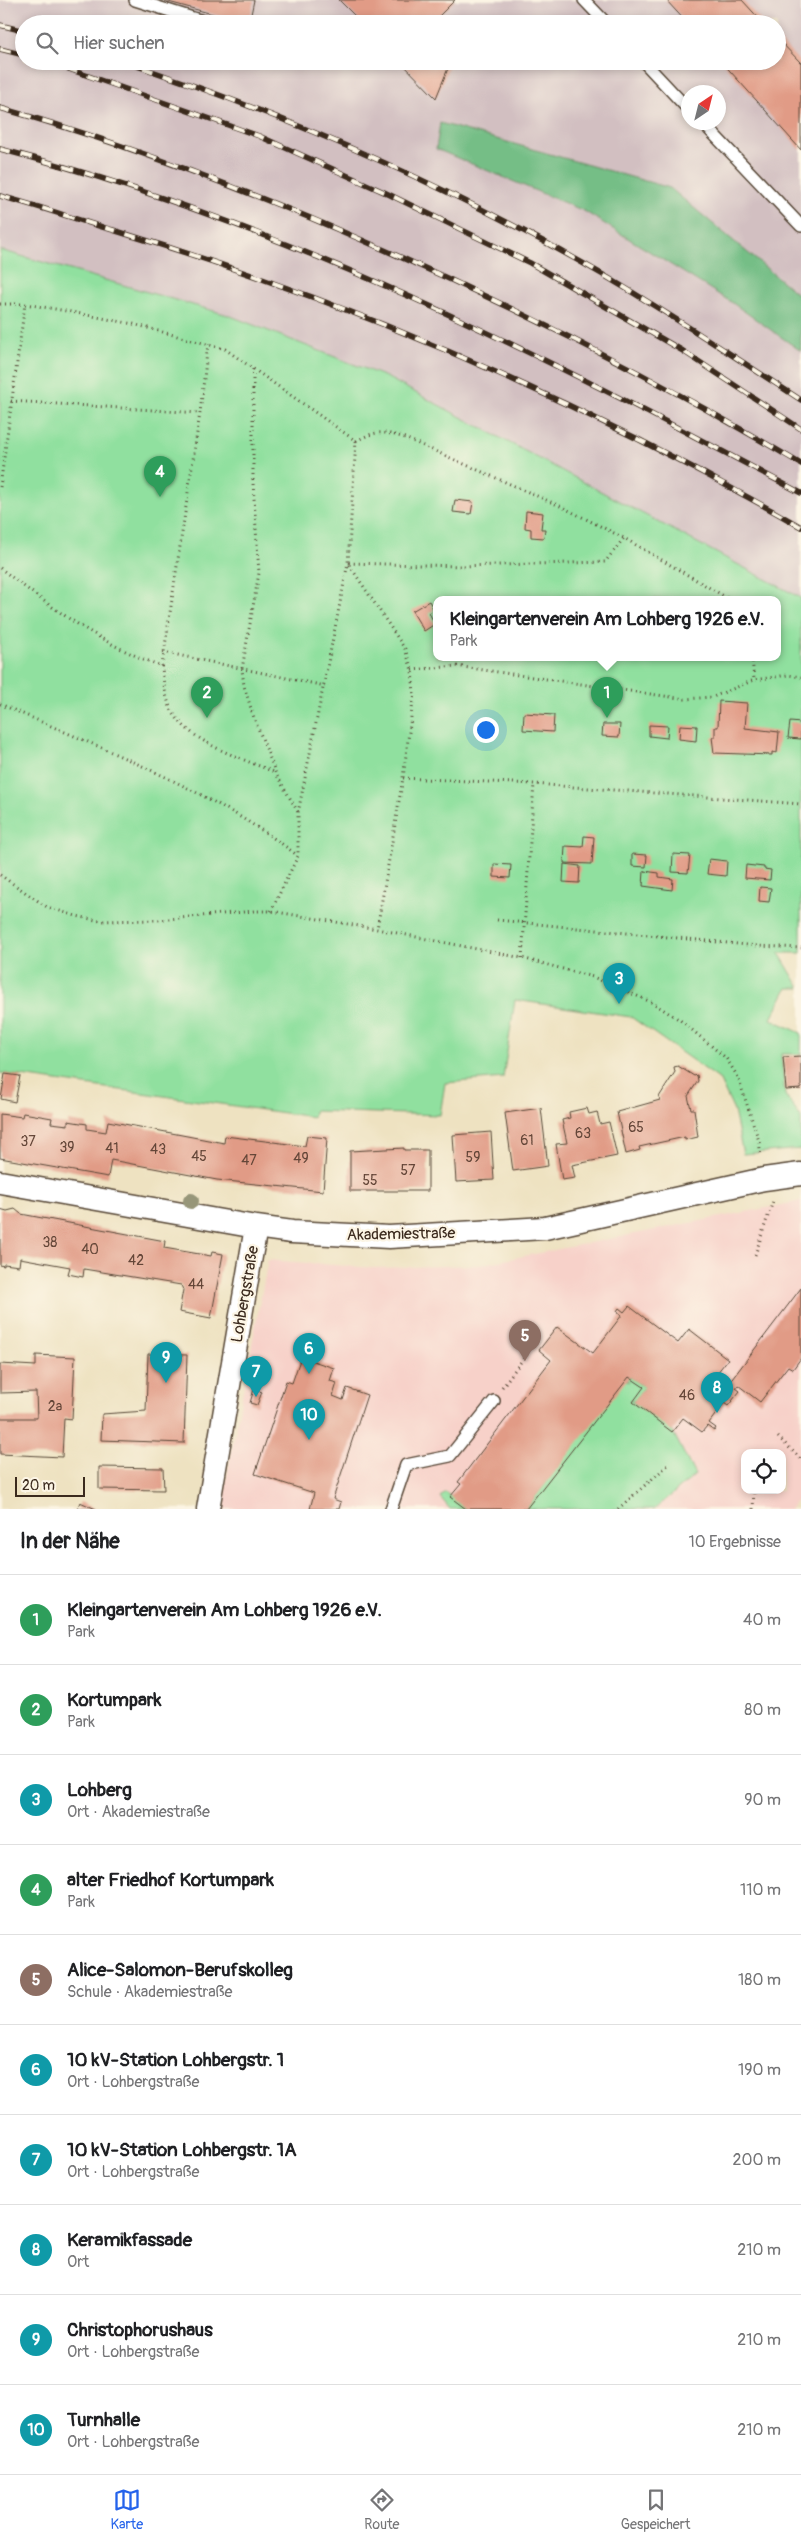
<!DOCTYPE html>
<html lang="de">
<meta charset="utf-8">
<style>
:root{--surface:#fff;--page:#f6f6f6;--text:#202124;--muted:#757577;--line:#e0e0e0;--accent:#2563eb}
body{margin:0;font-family:Pangolin,sans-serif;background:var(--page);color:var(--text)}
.controls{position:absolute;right:15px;bottom:15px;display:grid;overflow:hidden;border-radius:10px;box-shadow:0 2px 8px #0003}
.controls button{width:45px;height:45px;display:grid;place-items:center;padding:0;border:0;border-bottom:1px solid var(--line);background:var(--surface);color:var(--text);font:25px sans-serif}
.compass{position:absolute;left:681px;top:85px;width:45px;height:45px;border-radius:50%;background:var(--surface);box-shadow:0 2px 8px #0003;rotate:35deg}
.scale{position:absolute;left:15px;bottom:12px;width:70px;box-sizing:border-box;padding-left:5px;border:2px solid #3b2a1e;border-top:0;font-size:14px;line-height:18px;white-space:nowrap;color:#3b2a1e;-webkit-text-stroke:4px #fcf5e5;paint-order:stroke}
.you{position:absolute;left:485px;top:729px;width:18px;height:18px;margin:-12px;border:4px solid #fff;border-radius:50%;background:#1a73e8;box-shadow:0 0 0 8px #1a73e833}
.badge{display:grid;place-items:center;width:32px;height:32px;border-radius:50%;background:var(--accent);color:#fff;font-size:16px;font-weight:700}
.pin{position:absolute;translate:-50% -41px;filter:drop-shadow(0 1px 2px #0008)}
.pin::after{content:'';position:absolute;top:26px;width:18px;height:15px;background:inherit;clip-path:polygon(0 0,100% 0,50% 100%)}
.popup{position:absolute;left:433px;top:596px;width:348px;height:65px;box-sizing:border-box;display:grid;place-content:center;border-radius:10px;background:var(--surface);filter:drop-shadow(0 1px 4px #0005);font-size:16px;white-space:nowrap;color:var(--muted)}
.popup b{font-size:19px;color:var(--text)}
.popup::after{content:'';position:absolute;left:50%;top:100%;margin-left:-10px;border:10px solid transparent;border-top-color:var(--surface)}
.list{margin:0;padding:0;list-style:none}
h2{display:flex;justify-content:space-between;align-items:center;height:65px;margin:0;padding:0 20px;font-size:21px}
h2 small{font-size:16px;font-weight:400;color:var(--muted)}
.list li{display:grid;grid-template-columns:32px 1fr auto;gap:15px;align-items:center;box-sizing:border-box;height:90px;padding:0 20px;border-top:1px solid var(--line)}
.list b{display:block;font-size:19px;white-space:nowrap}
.list p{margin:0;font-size:16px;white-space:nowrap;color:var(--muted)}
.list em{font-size:16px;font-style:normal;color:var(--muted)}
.icon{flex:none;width:28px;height:28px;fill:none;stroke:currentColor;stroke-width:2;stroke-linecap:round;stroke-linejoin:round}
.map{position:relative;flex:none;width:801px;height:1509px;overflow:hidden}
.search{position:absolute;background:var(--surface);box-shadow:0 2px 8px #0003;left:15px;right:15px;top:15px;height:55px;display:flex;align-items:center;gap:12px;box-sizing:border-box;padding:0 18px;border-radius:28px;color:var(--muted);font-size:19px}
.sheet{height:965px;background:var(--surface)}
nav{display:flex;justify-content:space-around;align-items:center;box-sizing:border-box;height:70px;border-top:1px solid var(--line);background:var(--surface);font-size:14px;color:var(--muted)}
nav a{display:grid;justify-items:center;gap:2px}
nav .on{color:var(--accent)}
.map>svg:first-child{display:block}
.built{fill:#f7d1c9;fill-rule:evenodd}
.industrial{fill:#d2bfc1;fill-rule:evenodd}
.green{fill:#90e09f;stroke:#66855e;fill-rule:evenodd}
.forest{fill:#74be86;stroke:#587452}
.building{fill:#e19b86}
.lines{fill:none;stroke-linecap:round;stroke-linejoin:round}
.service-casing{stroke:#564636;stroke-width:14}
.minor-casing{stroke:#564636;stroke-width:25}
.path{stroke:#564636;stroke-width:3;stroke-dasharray:1 4;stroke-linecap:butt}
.service{stroke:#fff;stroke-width:11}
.minor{stroke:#fff;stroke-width:22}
.rail-casing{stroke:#3b2a1e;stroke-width:5.5}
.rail{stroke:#fcf5e5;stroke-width:4;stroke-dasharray:11;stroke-linecap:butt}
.tree{fill:#979679}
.labels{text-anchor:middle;stroke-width:4.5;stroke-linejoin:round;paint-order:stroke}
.number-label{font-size:14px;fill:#644638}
.street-label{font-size:16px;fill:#3b2a1e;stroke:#fcf5e5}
</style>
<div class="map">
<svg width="801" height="1509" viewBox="0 0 801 1509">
<rect width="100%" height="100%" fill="#fcf5e5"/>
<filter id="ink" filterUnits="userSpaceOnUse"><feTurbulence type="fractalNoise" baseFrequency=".02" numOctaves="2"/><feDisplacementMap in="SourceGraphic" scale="10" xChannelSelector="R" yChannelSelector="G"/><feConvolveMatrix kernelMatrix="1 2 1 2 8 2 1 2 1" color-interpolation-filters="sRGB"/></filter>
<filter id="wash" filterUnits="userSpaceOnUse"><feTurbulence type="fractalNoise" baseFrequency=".0096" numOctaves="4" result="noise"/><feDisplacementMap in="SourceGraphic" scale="20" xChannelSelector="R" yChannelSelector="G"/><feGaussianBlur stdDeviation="1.12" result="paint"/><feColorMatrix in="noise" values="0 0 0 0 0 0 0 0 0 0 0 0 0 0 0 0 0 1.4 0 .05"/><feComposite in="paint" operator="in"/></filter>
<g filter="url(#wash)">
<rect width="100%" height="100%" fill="#eee2c1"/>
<path class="built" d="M801,1201V1497L789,1509H224L223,1496L268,1260L374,1268L479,1265ZM745,1453H782V1490H745Z"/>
<path class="industrial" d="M0,0H801V297L670,188L441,123L436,148L584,211L731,302L801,351V598L386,377L228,315L0,250ZM24,24H777V61H24ZM688,92H718V122H688Z"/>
<path class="green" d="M0,250L228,315L386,377L801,598V953H779L800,988H787L771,1019L801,1033V1054H781L785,1095L801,1118V1149L743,1154L734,1111L719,1079L631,1017L515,1000L503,1078L445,1083L440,1115L314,1111L313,1117L0,1073ZM437,599H777V657H437Z
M629,1377L644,1387L634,1401L630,1400L673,1432L695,1475L655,1509H526L625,1380L629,1382L627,1379Z
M445,1492L466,1509H450L440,1497Z"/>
<path class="forest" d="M440,123L670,188L801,297V351L731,302L584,211L436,149Z"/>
<g id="blocks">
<path class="building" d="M254,0L249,24L165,1V0Z
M339,0H455L437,18L443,24H363Z
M666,0H742L764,24H688Z
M777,38L801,63V150L721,61H777Z
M400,61H451L436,98Z
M455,500L473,502L471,514L453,512Z
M526,511L543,513L541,529H545L544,538L531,537V529L525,528Z
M429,601L434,610L429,613L435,624L424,631L412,611Z
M719,701L747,703L745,728L779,732L777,753L772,752V755L714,753L712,737H715V727H718Z
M524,713L554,715L553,732L523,730Z
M790,722L801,723V739L788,738Z
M603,724H620L619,737L602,736Z
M649,725L668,726L667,738L649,736Z
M680,725L697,726L696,741L679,739Z
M584,836L594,837L592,864L564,863L565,846L583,847Z
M632,854L647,855L646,867L632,866Z
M673,854L690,855L688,873L672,872Z
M709,859L727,861L726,876L707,874Z
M494,864L511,865L510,878L494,877Z
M564,864L580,866L579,883L563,882Z
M746,865L764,867V869L771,870L770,880L745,878Z
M644,871L659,873V877L673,879L672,890L643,886Z
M760,887L771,888L769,902L759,901Z
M801,1056V1089L786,1090L783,1057Z
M678,1066L694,1076L697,1075L698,1081L688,1096L691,1109H694L698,1137L685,1140V1137L639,1147L640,1150L626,1154L617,1112L660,1100L659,1097L675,1072L674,1067Z
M5,1074L20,1076L15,1102L1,1099Z
M541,1108L548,1166L513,1171L505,1113Z
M587,1108L589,1114L597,1112L600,1124L609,1122L617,1156L572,1165L575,1178L562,1180L556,1144L567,1143L562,1120L570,1118L569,1112Z
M23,1113L52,1118L51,1123L68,1125V1121L87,1124V1129L106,1132L108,1121L224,1143L225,1136L305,1146L307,1136L327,1138L323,1191L217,1180L111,1160L108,1177L0,1158V1114L22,1117Z
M491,1132L494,1180L456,1182L453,1135Z
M404,1148V1150H428V1191H350V1151Z
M0,1209L7,1211L15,1209L21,1214L165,1241L164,1248L211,1256L212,1252L223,1254L211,1318L179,1312L183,1290L181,1285L84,1269L83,1277L68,1274L70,1267L20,1258L19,1266L4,1264V1266L0,1265Z
M801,1288V1358L793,1369L788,1366L760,1402L738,1385L736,1388L740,1391L728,1406L724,1403L709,1423L716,1428L714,1431L707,1426L702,1432L683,1418L672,1432L633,1402L644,1387L629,1377L526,1509H466L450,1497L461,1484L458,1482L551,1360L539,1350L557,1327L593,1353L622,1315L617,1311L619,1308L624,1312L629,1306L678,1343L689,1329L728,1359L717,1373L729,1383Z
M148,1354L187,1355L184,1443L101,1440L102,1414L146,1411Z
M36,1355L75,1357L72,1419L64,1418L62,1457L0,1454V1418H37L36,1392L0,1393V1364L36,1366Z
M301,1357L334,1368L330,1381L337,1383L333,1396L343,1400L347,1388L367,1395L333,1499L341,1502L339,1509H310L314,1493L255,1474L286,1381L292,1383Z
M254,1389L262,1392L257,1405L250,1403Z
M99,1467L163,1468L164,1490L99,1489Z
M80,1502L96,1509H77Z"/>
</g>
</g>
<g filter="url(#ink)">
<use href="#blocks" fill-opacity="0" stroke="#564636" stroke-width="1"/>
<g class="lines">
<defs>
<path id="service" d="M135,0L212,24
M584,0L607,24
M643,61L688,109
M702,122L801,226
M391,1509L406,1465L450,1456L494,1401"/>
<path id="minor" d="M0,1182L256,1227L292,1232L389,1237L545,1228L764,1179L801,1174
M208,1509L256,1227"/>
</defs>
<use href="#service" class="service-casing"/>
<use href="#minor" class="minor-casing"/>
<path class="path" d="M0,304H25L61,310L133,324L225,349L356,441L348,563L405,649L412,670L414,694L403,778L377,929
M253,369V483L259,573L242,669L244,686L253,715L276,774L298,812
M11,401L200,413
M356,441C377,430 382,431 405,438L560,506L624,538L729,599
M0,487L25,304
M0,568C49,606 103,646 162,666L200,413L208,344
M163,652L325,686
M752,657L754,680L788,675L801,677
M162,666C163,681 165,697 172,711C192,745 243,758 276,773
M412,670L456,666L685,699L713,697L754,680
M0,704C100,748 210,789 297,855
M403,778L534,784L801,804
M0,875L47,907L76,916L101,921L158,920L254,911H271L377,929L522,958L593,977L651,1002L680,1020L726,1058L738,1077L759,1141L761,1156
M271,911L298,856V813L348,563L460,566L605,562L624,538
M497,920L758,946L801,948
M522,958L534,784
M755,1255L773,1201
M502,1387L529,1351
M778,1437L801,1459
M618,1509L668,1465
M753,1509L754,1490"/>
<use href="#service" class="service"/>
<use href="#minor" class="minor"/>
<defs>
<path id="rail" d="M0,25L24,31
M0,49L24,55
M46,61L259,136L384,192L530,263L683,351L801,429
M122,61C265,108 405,167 537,238C628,286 715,344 801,400
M0,108C105,137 208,176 308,217C478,288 643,370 801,464
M0,149C282,222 545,356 801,493
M0,196C38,206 75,219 113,230C352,302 584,402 801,527"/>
</defs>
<use href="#rail" class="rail-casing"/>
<use href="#rail" class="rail"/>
</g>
<circle class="tree" cx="191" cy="1201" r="8"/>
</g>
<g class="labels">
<g class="number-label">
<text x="636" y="1132">65</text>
<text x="583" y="1138">63</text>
<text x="527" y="1145">61</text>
<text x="28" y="1146">37</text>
<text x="67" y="1152">39</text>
<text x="112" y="1153">41</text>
<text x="158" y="1154">43</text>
<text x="199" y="1161">45</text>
<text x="473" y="1162">59</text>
<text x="301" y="1163">49</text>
<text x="249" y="1165">47</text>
<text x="408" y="1175">57</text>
<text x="370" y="1185">55</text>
<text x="50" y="1247">38</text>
<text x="90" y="1254">40</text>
<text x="136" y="1265">42</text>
<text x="196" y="1289">44</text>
<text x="687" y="1400">46</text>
<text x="55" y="1411">2a</text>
</g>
<g class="street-label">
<text transform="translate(401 1233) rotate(-1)" y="6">Akademiestraße</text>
<text transform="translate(244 1294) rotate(-80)" y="6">Lohbergstraße</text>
</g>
</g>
</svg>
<div class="controls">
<button><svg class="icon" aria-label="locate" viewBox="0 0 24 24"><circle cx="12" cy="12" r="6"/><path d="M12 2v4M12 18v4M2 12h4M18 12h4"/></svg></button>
</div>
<svg class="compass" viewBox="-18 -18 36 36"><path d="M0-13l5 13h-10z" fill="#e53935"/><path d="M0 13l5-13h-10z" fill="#757577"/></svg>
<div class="scale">20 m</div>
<div class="you"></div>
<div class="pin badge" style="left:607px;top:718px;background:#2e9e5b">1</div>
<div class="popup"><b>Kleingartenverein Am Lohberg 1926 e.V.</b>Park</div>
<div class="pin badge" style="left:207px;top:718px;background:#2e9e5b">2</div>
<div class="pin badge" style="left:619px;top:1004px;background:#0f9aa8">3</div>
<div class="pin badge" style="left:160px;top:497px;background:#2e9e5b">4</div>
<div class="pin badge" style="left:525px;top:1361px;background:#8d6e63">5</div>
<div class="pin badge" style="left:309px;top:1374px;background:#0f9aa8">6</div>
<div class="pin badge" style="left:256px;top:1397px;background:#0f9aa8">7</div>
<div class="pin badge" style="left:717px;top:1413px;background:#0f9aa8">8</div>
<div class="pin badge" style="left:166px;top:1383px;background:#0f9aa8">9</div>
<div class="pin badge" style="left:309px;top:1440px;background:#0f9aa8">10</div>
<div class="search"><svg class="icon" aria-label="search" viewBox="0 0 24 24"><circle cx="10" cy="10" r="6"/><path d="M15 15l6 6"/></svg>Hier suchen</div>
</div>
<section class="sheet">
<h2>In der Nähe<small>10 Ergebnisse</small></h2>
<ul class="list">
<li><span class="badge" style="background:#2e9e5b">1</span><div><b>Kleingartenverein Am Lohberg 1926 e.V.</b><p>Park</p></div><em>40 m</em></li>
<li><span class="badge" style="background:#2e9e5b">2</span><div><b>Kortumpark</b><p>Park</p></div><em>80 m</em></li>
<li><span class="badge" style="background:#0f9aa8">3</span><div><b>Lohberg</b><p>Ort · Akademiestraße</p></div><em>90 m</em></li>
<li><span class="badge" style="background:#2e9e5b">4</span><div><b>alter Friedhof Kortumpark</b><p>Park</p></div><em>110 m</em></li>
<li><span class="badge" style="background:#8d6e63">5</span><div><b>Alice-Salomon-Berufskolleg</b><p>Schule · Akademiestraße</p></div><em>180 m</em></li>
<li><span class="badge" style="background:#0f9aa8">6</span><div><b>10 kV-Station Lohbergstr. 1</b><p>Ort · Lohbergstraße</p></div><em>190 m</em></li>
<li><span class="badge" style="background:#0f9aa8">7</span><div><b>10 kV-Station Lohbergstr. 1A</b><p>Ort · Lohbergstraße</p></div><em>200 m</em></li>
<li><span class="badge" style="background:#0f9aa8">8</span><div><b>Keramikfassade</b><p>Ort</p></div><em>210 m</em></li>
<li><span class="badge" style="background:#0f9aa8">9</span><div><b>Christophorushaus</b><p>Ort · Lohbergstraße</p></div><em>210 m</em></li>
<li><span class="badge" style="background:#0f9aa8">10</span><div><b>Turnhalle</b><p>Ort · Lohbergstraße</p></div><em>210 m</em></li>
</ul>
</section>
<nav>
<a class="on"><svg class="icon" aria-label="map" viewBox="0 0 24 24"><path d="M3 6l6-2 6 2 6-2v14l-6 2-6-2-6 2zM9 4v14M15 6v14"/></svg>Karte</a>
<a><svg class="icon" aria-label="directions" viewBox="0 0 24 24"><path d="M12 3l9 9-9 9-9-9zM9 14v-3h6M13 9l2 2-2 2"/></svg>Route</a>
<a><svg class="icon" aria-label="saved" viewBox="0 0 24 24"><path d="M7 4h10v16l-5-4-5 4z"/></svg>Gespeichert</a>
</nav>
